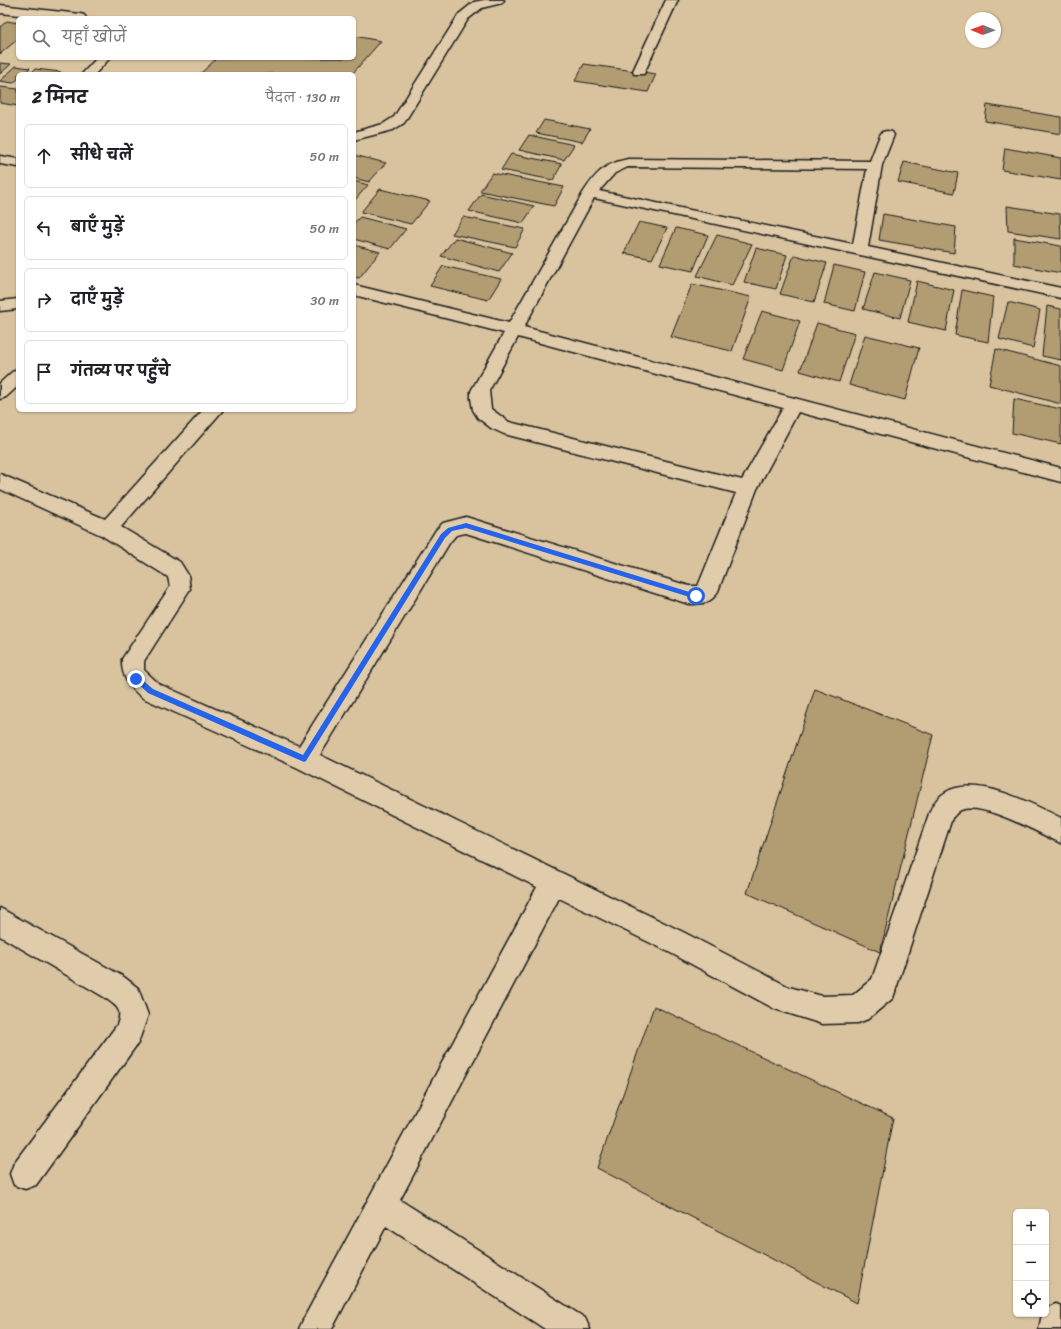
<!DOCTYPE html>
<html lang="hi">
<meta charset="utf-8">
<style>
:root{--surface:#fff;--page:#f2f2f2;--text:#202124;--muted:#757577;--line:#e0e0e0}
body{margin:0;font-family:Sriracha,"Playpen Sans Deva",sans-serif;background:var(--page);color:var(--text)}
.controls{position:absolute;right:12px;bottom:12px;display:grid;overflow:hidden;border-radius:6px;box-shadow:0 1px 3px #0004}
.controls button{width:36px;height:36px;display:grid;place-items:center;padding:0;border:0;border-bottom:1px solid var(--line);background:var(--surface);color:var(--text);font:20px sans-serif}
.compass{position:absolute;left:965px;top:12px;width:36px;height:36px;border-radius:50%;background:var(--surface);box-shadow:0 1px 3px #0004;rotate:271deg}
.stop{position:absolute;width:12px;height:12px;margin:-9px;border:3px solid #2563eb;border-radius:50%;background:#fff}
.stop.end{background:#2563eb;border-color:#fff;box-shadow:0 1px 4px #0008}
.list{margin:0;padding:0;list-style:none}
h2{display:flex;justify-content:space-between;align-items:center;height:52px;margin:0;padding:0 16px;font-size:17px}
h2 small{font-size:13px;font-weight:400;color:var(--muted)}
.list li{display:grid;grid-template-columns:26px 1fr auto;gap:12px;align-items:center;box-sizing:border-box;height:64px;margin:0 8px 8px;padding:0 8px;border:1px solid var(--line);border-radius:6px}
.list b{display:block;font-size:15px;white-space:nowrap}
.list em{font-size:13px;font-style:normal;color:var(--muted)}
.icon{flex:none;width:22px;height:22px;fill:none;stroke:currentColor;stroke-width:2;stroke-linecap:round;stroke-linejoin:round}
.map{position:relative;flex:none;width:1061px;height:1329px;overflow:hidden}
.search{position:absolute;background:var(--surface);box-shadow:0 1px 3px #0004;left:16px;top:16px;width:340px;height:44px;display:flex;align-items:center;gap:10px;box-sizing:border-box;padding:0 14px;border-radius:6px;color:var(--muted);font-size:15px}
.panel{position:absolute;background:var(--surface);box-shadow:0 1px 3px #0004;left:16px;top:72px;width:340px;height:340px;border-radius:6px}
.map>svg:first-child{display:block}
.building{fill:#b29d73;stroke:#1c1c1c}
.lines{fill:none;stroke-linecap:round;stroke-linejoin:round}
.minor-casing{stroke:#1c1c1c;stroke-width:3}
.minor{fill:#e0ccab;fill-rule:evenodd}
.route{fill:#2563eb}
</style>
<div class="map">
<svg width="1061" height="1329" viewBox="0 0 1061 1329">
<rect width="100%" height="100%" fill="#d8c39e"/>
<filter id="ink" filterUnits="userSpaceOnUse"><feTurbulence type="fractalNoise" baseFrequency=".025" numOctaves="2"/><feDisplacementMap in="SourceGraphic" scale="8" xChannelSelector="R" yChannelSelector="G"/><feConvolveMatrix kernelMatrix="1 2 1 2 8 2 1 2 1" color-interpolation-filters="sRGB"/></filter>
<g filter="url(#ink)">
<path class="building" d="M7,21L18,23V39L0,54V27Z
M354,36L381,41L352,74H200L217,58H354Z
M0,63L11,64L0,74Z
M584,64L656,74L648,92L575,81Z
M16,66L30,68L23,74H18V79L13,83L0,81Z
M35,69L61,72L59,74H30Z
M0,87L18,89V106L0,103Z
M987,105L1061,117V134L985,121Z
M544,120L590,129L582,142L536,133Z
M529,135L574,145L564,160L519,150Z
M1005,148L1061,158V180L1002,170Z
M511,154L562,164L553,180L501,170Z
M354,155L386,163L369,182L354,178Z
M904,162L958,173L954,193L898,182Z
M492,173L564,187L554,206L480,191Z
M354,181L368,185L354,201Z
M380,189L430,201L411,224L361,212Z
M481,194L534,206L523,223L469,211Z
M1007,206L1060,214L1061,239L1008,231Z
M883,214L956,227L954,253L879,240Z
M360,217L406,229L390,249L354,239V223Z
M463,217L525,229L515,247L452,234Z
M639,222L667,228L652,259L624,253Z
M676,228L708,235L693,271L660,264Z
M717,235L752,244L732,285L697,276Z
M455,238L512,253L499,272L441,256Z
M1014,238L1061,246V273L1014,264Z
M354,245L380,252L359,278L354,277Z
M756,248L787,255L776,289L744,282Z
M794,255L827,263L814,302L780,294Z
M834,265L865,272L855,311L824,304Z
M443,266L501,279L488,300L430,286Z
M875,272L910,280L900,318L863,309Z
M917,281L954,290L946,331L908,322Z
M692,284L751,297L732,351L671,337Z
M962,290L993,297L988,342L955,335Z
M1008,302L1040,310L1033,348L999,339Z
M1047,306L1061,309V360L1042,356Z
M762,311L800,321L783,370L743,359Z
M817,323L855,333L839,382L800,371Z
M865,335L919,348L905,400L849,385Z
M996,349L1061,366V404L989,385Z
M1014,399L1061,409V444L1012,433Z
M815,689L933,735L880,952L747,893Z
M654,1006L893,1118L857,1303L597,1168Z"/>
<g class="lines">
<defs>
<path id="minor" d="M484,0H504L502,3L482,8L468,19L404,123L393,130L354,140V132L383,124L394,117L459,14L474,2Z
M666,0H678L645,71L644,74H634L633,71Z
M0,5L80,14L84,15L86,18H48L0,13Z
M97,58H110L95,74H82Z
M887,131L892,132L894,135L882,165L868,247L1061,288V298L594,198L524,327L1061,468V482L798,412L757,489L718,591C712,603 702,604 689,604L466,533L456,535L450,542L320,755L685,933L789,987L822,996L853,995L872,979L930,811C952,760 1028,802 1061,818V843C1039,834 984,801 961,810C958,811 955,815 952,818L893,998L868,1019L858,1023L822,1024L775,1009L667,951L559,898L400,1200L585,1318L590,1329H545L386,1226L332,1329H299L304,1318L537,887L296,767L143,698C130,688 121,677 122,659L170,587L168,577L101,535L0,489V474L105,519L203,410H223L121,527L180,562L188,575L190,589L144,661V670L159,684L299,746L436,530L443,523L466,517L689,586H698L736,493L504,434L491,428L478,418L473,410L471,398V391L504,333L354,295V285L509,323L583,193C596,173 604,164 628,159L870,161L880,135L882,132ZM628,167L867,169L853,244L599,191L615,173ZM518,337L783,408L742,480L509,422L491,409L489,391Z
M0,156L18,159V167L0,164Z
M18,299V309L0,311V301Z
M18,370V386L6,397L0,399V383L12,372Z
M0,908L124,977L138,988L148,1015L138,1043L36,1185L25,1189L14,1185L10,1174L14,1163L117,1025C123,1008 117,1007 104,997L0,936Z
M1056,1304L1061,1306V1329H1039L1042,1314H1046V1308Z"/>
</defs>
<use href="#minor" class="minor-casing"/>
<use href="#minor" class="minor"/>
</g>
</g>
<path class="route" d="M466,523L696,594L699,596L696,599L466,528L452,531L445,538L306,761L304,762L148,693L133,679L134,677H139L153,689L303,755L441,534L448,528Z"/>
</svg>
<div class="controls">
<button>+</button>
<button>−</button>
<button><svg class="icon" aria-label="locate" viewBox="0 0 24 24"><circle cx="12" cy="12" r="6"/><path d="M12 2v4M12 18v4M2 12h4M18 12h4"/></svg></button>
</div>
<svg class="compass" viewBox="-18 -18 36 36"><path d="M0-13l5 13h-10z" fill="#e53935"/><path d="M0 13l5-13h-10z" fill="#757577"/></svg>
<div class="stop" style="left:696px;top:596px"></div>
<div class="stop end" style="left:136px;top:679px"></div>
<div class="search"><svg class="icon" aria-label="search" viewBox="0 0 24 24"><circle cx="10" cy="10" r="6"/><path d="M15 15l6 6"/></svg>यहाँ खोजें</div>
<section class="panel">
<h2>2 मिनट<small>पैदल · 130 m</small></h2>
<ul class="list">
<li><svg class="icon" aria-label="ahead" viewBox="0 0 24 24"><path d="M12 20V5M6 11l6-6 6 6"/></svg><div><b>सीधे चलें</b></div><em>50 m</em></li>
<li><svg class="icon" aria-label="left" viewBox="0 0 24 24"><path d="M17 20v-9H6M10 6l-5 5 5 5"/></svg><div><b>बाएँ मुड़ें</b></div><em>50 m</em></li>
<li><svg class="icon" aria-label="right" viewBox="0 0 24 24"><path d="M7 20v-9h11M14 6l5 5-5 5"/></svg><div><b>दाएँ मुड़ें</b></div><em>30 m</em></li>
<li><svg class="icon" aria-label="arrive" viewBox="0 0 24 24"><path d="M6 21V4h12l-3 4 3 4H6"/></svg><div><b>गंतव्य पर पहुँचे</b></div></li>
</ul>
</section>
</div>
